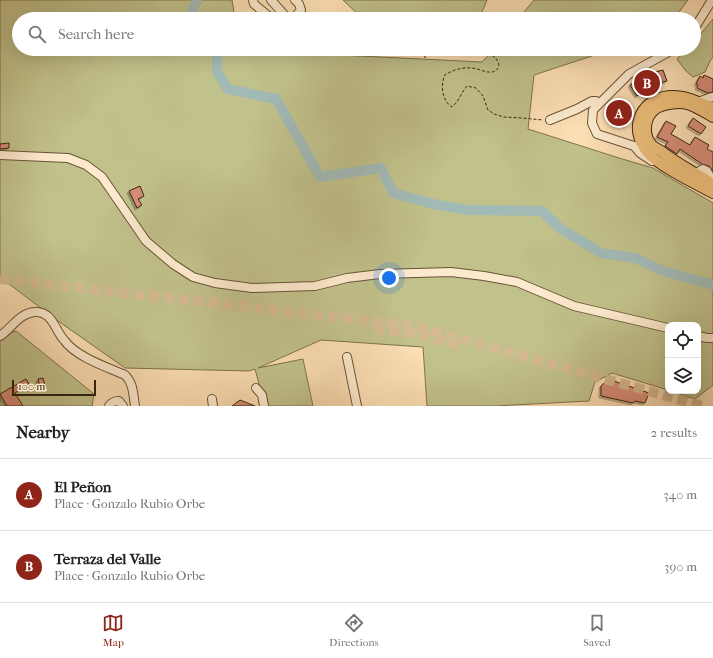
<!DOCTYPE html>
<meta charset="utf-8">
<style>
:root{--surface:#fff;--page:#f2f2f2;--text:#222;--muted:#767676;--line:#e0e0e0;--accent:#8f2418}
body{margin:0;font-family:"IM FELL French Canon",serif;background:var(--page);color:var(--text)}
.controls{position:absolute;right:12px;bottom:12px;display:grid;overflow:hidden;border-radius:8px;box-shadow:0 4px 16px #0002}
.controls button{width:36px;height:36px;display:grid;place-items:center;padding:0;border:0;border-bottom:1px solid var(--line);background:var(--surface);color:var(--text);font:20px sans-serif}
.scale{position:absolute;left:12px;bottom:10px;width:84px;box-sizing:border-box;padding-left:4px;border:2px solid #3b250c;border-top:0;font-size:11px;line-height:14px;white-space:nowrap;color:#3b250c;-webkit-text-stroke:3px #fdeace;paint-order:stroke}
.you{position:absolute;left:389px;top:278px;width:14px;height:14px;margin:-10px;border:3px solid #fff;border-radius:50%;background:#1a73e8;box-shadow:0 0 0 6px #1a73e833}
.badge{display:grid;place-items:center;width:26px;height:26px;border-radius:50%;background:var(--accent);color:#fff;font-size:13px;font-weight:700}
.pin{position:absolute;translate:-50% -50%;border:2px solid #fff;box-shadow:0 1px 4px #0006}
.list{margin:0;padding:0;list-style:none}
h2{display:flex;justify-content:space-between;align-items:center;height:52px;margin:0;padding:0 16px;font-size:17px}
h2 small{font-size:13px;font-weight:400;color:var(--muted)}
.list li{display:grid;grid-template-columns:26px 1fr auto;gap:12px;align-items:center;box-sizing:border-box;height:72px;padding:0 16px;border-top:1px solid var(--line)}
.list b{display:block;font-size:15px;white-space:nowrap}
.list p{margin:0;font-size:13px;white-space:nowrap;color:var(--muted)}
.list em{font-size:13px;font-style:normal;color:var(--muted)}
.icon{flex:none;width:22px;height:22px;fill:none;stroke:currentColor;stroke-width:2;stroke-linecap:round;stroke-linejoin:round}
.map{position:relative;flex:none;width:713px;height:406px;overflow:hidden}
.search{position:absolute;background:var(--surface);box-shadow:0 4px 16px #0002;left:12px;right:12px;top:12px;height:44px;display:flex;align-items:center;gap:10px;box-sizing:border-box;padding:0 14px;border-radius:22px;color:var(--muted);font-size:15px}
.sheet{height:196px;background:var(--surface)}
nav{display:flex;justify-content:space-around;align-items:center;box-sizing:border-box;height:56px;border-top:1px solid var(--line);background:var(--surface);font-size:11px;color:var(--muted)}
nav a{display:grid;justify-items:center;gap:2px}
nav .on{color:var(--accent)}
.map>svg:first-child{display:block}
.green{fill:#c1c18b;stroke:#7e734c}
.lines{fill:none;stroke-linecap:round;stroke-linejoin:round}
.river{stroke:#a2bab6;stroke-width:10}
.building{fill:#d78c79;stroke:#3b250c;filter:url(#shadow)}
.major-tunnel{stroke:#d5b992;stroke-width:10;stroke-dasharray:10 5;stroke-linecap:butt}
.minor-casing{stroke:#6b5336;stroke-width:10}
.major-casing{stroke:#3b250c;stroke-width:12}
.path{stroke:#3b250c;stroke-width:1;stroke-dasharray:3 2;stroke-linecap:butt}
.minor{stroke:#fdeace;stroke-width:8}
.major{stroke:#eebf7a;stroke-width:10}
</style>
<div class="map">
<svg width="713" height="406" viewBox="0 0 713 406">
<defs>
<filter id="shadow"><feDropShadow dx="-2" dy="2" stdDeviation="0" flood-color="#0004"/></filter>
</defs>
<rect width="100%" height="100%" fill="#fcdeb4"/>
<filter id="stains"><feTurbulence type="fractalNoise" baseFrequency=".005" numOctaves="4"/><feColorMatrix values="0 0 0 0 .2 0 0 0 0 .09 0 0 0 0 .02 0 0 0 .5 -.17"/></filter>
<radialGradient id="worn" r=".72"><stop offset=".6" stop-color="#630" stop-opacity="0"/><stop offset="1" stop-color="#630" stop-opacity=".3"/></radialGradient>
<path class="green" d="M0,0H232L235,19H19V49H273L278,52L482,62L494,49H613L534,75L528,129L619,158L653,168L713,203V385L695,399L670,391H698V325H668V390L612,373L595,382L589,401L495,406H427L423,347L321,340L258,368L303,359L313,406H265L255,369L249,371L125,368L51,316L0,277Z
M343,0H487L479,19H363Z
M534,0H688L674,19H518Z
M713,19V57L710,61L705,72L693,77L685,70L677,59L687,49H694V42Z
M394,49H468L466,53L396,51Z
M16,331L94,394L92,406H0V336Z"/>
<g class="lines">
<path class="river" d="M189,19L197,0
M217,49V72L228,89L276,99L320,177L381,168L393,193L433,204L468,210L542,211L561,229L601,253L635,258L663,271L713,285"/>
</g>
<path class="building" d="M663,70L667,81L655,84L637,96L630,85L640,78L651,73Z
M704,75L713,79V92L708,93L697,88L698,85L696,84L700,76L703,78Z
M614,103L624,106L630,111L627,122L608,116L610,108L612,109Z
M693,118L706,127L701,134L688,126Z
M666,121L676,126L671,134L690,145L695,137L709,145L707,149L713,152V171L709,166L702,164L680,149L677,154L665,146L668,142L657,137Z
M9,143V148L0,149V144Z
M140,186L144,196L138,199L142,205L137,208L129,191Z
M43,378L45,386L40,387L38,379Z
M26,379L29,384L15,393L23,406H7L0,394Z
M608,379L649,393L645,403L635,401L633,403L601,396V386Z
M240,400L255,406H232Z"/>
<g class="lines">
<path class="major-tunnel" d="M0,279L233,305L419,327L702,406
M375,329L420,335L459,346"/>
<defs>
<path id="minor" d="M253,0L254,4L272,19
M271,0L288,19
M293,19L301,10L299,4L295,0
M694,29L712,0
M698,102L709,98L713,97
M550,120L577,109L592,101H596L599,104
M641,144L638,147L634,146L597,134L592,123L593,110L629,74L674,49
M634,146L640,153L652,161
M0,155L68,158L86,165L102,177L146,241L173,264L193,277L215,283L252,288L315,286L347,278L380,274L451,272L484,276L517,282L574,306L668,328
M696,173L703,169L707,171L710,177L709,181
M0,336C12,328 19,313 35,312C52,311 55,330 64,340C76,357 107,367 125,375C134,384 133,395 135,406
M698,336L707,338H713
M347,357L357,406
M256,388L262,395L264,406
M212,399L213,406
M109,406C112,402 114,401 119,401L123,406"/>
<path id="major" d="M713,107C700,104 689,96 675,96C642,95 626,127 648,153C659,166 696,184 713,193
M713,117C705,112 688,102 679,103C672,103 659,105 653,111C645,119 643,134 651,144C653,147 658,149 661,151C677,164 696,173 713,184"/>
</defs>
<use href="#minor" class="minor-casing"/>
<use href="#major" class="major-casing"/>
<path class="path" d="M458,49C462,50 466,52 469,53C477,54 484,52 491,55C499,58 503,70 492,72C487,73 482,70 477,69C466,66 454,69 445,75C440,85 442,101 452,107C459,101 461,93 467,86L476,88L483,96L488,110L494,114L504,117L522,118L543,120
M425,58V49"/>
<use href="#minor" class="minor"/>
<use href="#major" class="major"/>
</g>
<rect width="100%" height="100%" filter="url(#stains)"/>
<rect width="100%" height="100%" fill="url(#worn)"/>
</svg>
<div class="controls">
<button><svg class="icon" aria-label="locate" viewBox="0 0 24 24"><circle cx="12" cy="12" r="6"/><path d="M12 2v4M12 18v4M2 12h4M18 12h4"/></svg></button>
<button><svg class="icon" aria-label="layers" viewBox="0 0 24 24"><path d="M12 4l9 5-9 5-9-5zM3 14l9 5 9-5"/></svg></button>
</div>
<div class="scale">100 m</div>
<div class="you"></div>
<div class="pin badge" style="left:619px;top:113px">A</div>
<div class="pin badge" style="left:647px;top:83px">B</div>
<div class="search"><svg class="icon" aria-label="search" viewBox="0 0 24 24"><circle cx="10" cy="10" r="6"/><path d="M15 15l6 6"/></svg>Search here</div>
</div>
<section class="sheet">
<h2>Nearby<small>2 results</small></h2>
<ul class="list">
<li><span class="badge">A</span><div><b>El Peñon</b><p>Place · Gonzalo Rubio Orbe</p></div><em>340 m</em></li>
<li><span class="badge">B</span><div><b>Terraza del Valle</b><p>Place · Gonzalo Rubio Orbe</p></div><em>390 m</em></li>
</ul>
</section>
<nav>
<a class="on"><svg class="icon" aria-label="map" viewBox="0 0 24 24"><path d="M3 6l6-2 6 2 6-2v14l-6 2-6-2-6 2zM9 4v14M15 6v14"/></svg>Map</a>
<a><svg class="icon" aria-label="directions" viewBox="0 0 24 24"><path d="M12 3l9 9-9 9-9-9zM9 14v-3h6M13 9l2 2-2 2"/></svg>Directions</a>
<a><svg class="icon" aria-label="saved" viewBox="0 0 24 24"><path d="M7 4h10v16l-5-4-5 4z"/></svg>Saved</a>
</nav>
